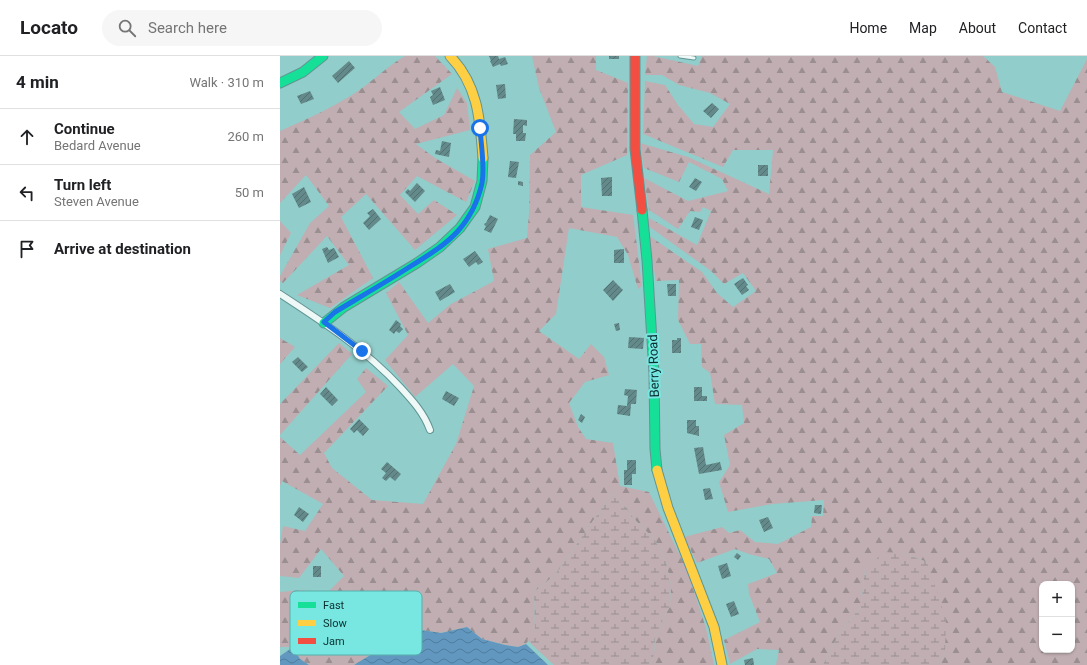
<!DOCTYPE html>
<meta charset="utf-8">
<style>
:root{--surface:#fff;--page:#f6f6f6;--text:#202124;--muted:#757577;--line:#e0e0e0}
body{margin:0;font-family:Roboto,sans-serif;background:var(--page);color:var(--text)}
.controls{position:absolute;right:12px;bottom:12px;display:grid;overflow:hidden;border-radius:8px;box-shadow:0 1px 3px #0004}
.controls button{width:36px;height:36px;display:grid;place-items:center;padding:0;border:0;border-bottom:1px solid var(--line);background:var(--surface);color:var(--text);font:20px sans-serif}
.stop{position:absolute;width:12px;height:12px;margin:-9px;border:3px solid #1a73e8;border-radius:50%;background:#fff}
.stop.end{background:#1a73e8;border-color:#fff;box-shadow:0 1px 4px #0008}
.list{margin:0;padding:0;list-style:none}
h2{display:flex;justify-content:space-between;align-items:center;height:52px;margin:0;padding:0 16px;font-size:17px}
h2 small{font-size:13px;font-weight:400;color:var(--muted)}
.list li{display:grid;grid-template-columns:26px 1fr auto;gap:12px;align-items:center;box-sizing:border-box;height:56px;padding:0 16px;border-top:1px solid var(--line)}
.list b{display:block;font-size:15px;white-space:nowrap}
.list p{margin:0;font-size:13px;white-space:nowrap;color:var(--muted)}
.list em{font-size:13px;font-style:normal;color:var(--muted)}
.icon{flex:none;width:22px;height:22px;fill:none;stroke:currentColor;stroke-width:2;stroke-linecap:round;stroke-linejoin:round}
.map{position:relative;flex:none;width:807px;height:609px;overflow:hidden}
header{display:flex;align-items:center;gap:24px;box-sizing:border-box;height:56px;padding:0 20px;background:var(--surface);border-bottom:1px solid var(--line)}
header strong{font-size:19px}
nav{display:flex;gap:22px;margin-inline-start:auto;font-size:14px}
.search{width:280px;height:36px;background:var(--page);display:flex;align-items:center;gap:10px;box-sizing:border-box;padding:0 14px;border-radius:22px;color:var(--muted);font-size:15px}
main{display:flex}
aside{flex:1;background:var(--surface)}
.map>svg:first-child{display:block}
.forest{fill:url(#forest-firs);fill-rule:evenodd}
.wetland{fill:url(#wetland-marsh)}
.water{fill:url(#water-waves)}
.building{fill:url(#building-hatch)}
.lines{fill:none;stroke-linecap:round;stroke-linejoin:round}
.lane-casing{stroke:#619594;stroke-width:5}
.street-casing{stroke:#619594;stroke-width:8}
.fast-casing{stroke:#619594;stroke-width:11}
.slow-casing{stroke:#619594;stroke-width:11}
.jam-casing{stroke:#619594;stroke-width:11}
.lane{stroke:#eef8f7;stroke-width:3}
.street{stroke:#eef8f7;stroke-width:6}
.fast{stroke:#16e098;stroke-width:9}
.slow{stroke:#ffcf43;stroke-width:9}
.jam{stroke:#f24e42;stroke-width:9}
.route{stroke:#1a73e8;stroke-width:5}
.labels{text-anchor:middle;stroke-width:4;stroke-linejoin:round;paint-order:stroke}
.street-label{font-size:13px;fill:#0a2f2e;stroke:#78e6e1}
.key{fill:#78e6e1;stroke:#57afab;stroke-width:1}
.key-label{font-size:11px;fill:#0a2f2e}
</style>
<header>
<strong>Locato</strong>
<div class="search"><svg class="icon" aria-label="search" viewBox="0 0 24 24"><circle cx="10" cy="10" r="6"/><path d="M15 15l6 6"/></svg>Search here</div>
<nav><a>Home</a><a>Map</a><a>About</a><a>Contact</a></nav>
</header>
<main>
<aside>
<h2>4 min<small>Walk · 310 m</small></h2>
<ul class="list">
<li><svg class="icon" aria-label="ahead" viewBox="0 0 24 24"><path d="M12 20V5M6 11l6-6 6 6"/></svg><div><b>Continue</b><p>Bedard Avenue</p></div><em>260 m</em></li>
<li><svg class="icon" aria-label="left" viewBox="0 0 24 24"><path d="M17 20v-9H6M10 6l-5 5 5 5"/></svg><div><b>Turn left</b><p>Steven Avenue</p></div><em>50 m</em></li>
<li><svg class="icon" aria-label="arrive" viewBox="0 0 24 24"><path d="M6 21V4h12l-3 4 3 4H6"/></svg><div><b>Arrive at destination</b></div></li>
</ul>
</aside>
<div class="map">
<svg width="807" height="609" viewBox="0 0 807 609">
<defs>
<pattern id="forest-firs" width="22" height="20" patternUnits="userSpaceOnUse"><rect width="22" height="20" fill="#c0aeb2"/><path d="M5 1l3.5 6h-7zM16 11l3.5 6h-7z" fill="#9a8e91"/></pattern>
<pattern id="wetland-marsh" width="20" height="14" patternUnits="userSpaceOnUse"><rect width="20" height="14" fill="#c0aeb2"/><path d="M1 5h8M5 5V1M11 12h8M15 12V8" fill="none" stroke="#9a8e91"/></pattern>
<pattern id="water-waves" width="16" height="10" patternUnits="userSpaceOnUse"><rect width="16" height="10" fill="#6298bf"/><path d="M0 5q4-4 8 0t8 0" fill="none" stroke="#4f7c9c"/></pattern>
<pattern id="building-hatch" width="6" height="6" patternUnits="userSpaceOnUse"><rect width="6" height="6" fill="#63898a"/><path d="M-1 1l2-2M0 6l6-6M5 7l2-2" fill="none" stroke="#507071"/></pattern>
</defs>
<rect width="100%" height="100%" fill="#91cdca"/>
<path class="forest" d="M125,0H155L172,18L119,56L135,73L164,59L177,32L187,47L190,74L136,88L155,102L195,125L186,146L137,120L120,139L138,158L154,144L177,159L135,194L86,138L61,161L93,222L50,252L17,239L69,209L47,180L3,227L0,225V220L30,167L49,150L26,119L0,147V75C25,64 49,53 72,39C91,27 106,11 125,0Z
M252,0H316V14L348,27L347,99L301,119V151L353,159L362,230L358,233L348,199L337,181L289,172L276,258L259,275L299,303L311,288L324,301L329,319L305,326L289,347L298,371L306,383L333,387L340,430L369,436L407,514L426,572L434,609H369L374,599L375,580L390,549L391,529L386,506L375,484L356,465L333,436L276,518L254,536L255,574L246,588L238,591L225,589L202,583L187,571L161,577L134,573L127,581L119,580L113,586L98,587L92,598L74,609H29L20,603L13,591H0V536L23,534L45,539L64,520L41,493L19,522L0,520V488L3,470L25,475L43,448L2,425L0,430V381L20,399L86,336L77,323L86,312L108,330L44,397L52,412L92,444L143,448L176,388L194,330L173,308L135,341L105,304L128,279L106,237L119,226L148,267L171,248L214,225L208,193L247,182L249,156L250,99L276,76L259,32Z
M367,0H373L418,10L422,0H703L715,11L722,36L780,55L807,3V609H659L665,597L647,506L623,497L585,513L581,551L560,575L543,609H496L499,594L477,593L450,608L444,584L480,566L469,538L468,528L497,517L489,503L469,498L455,493L417,507L404,481L442,471L449,477L460,474L475,486L498,488L531,471L532,460H543L544,444L492,448L448,456L439,426L450,409L444,379L464,367L462,349L435,348L430,317L422,311L421,288H410L398,264L399,224L376,225L368,179L422,216L437,237L453,251L476,235L463,217L444,228L431,215L367,169L369,162L417,189L431,155L423,151L420,156L410,155L398,173L369,154L364,122L408,145L448,135L442,123L409,106L399,126L364,112L360,87L408,101L489,138L493,94H453L443,111L363,78L365,25L385,29L398,49L414,68L433,71L450,48L430,37L399,29L382,19H365ZM762,528H792V594H762Z
M0,165L11,177L0,199Z
M0,282L15,291L0,308Z
M59,287L72,298L0,379V348Z"/>
<path class="wetland" d="M333,436L356,465L375,484L386,506L391,529L390,549L375,580L374,599L369,609H274L247,584L255,574L254,536L276,518Z
M604,496L623,497L647,506L666,563L665,597L659,609H543L560,575L581,551L585,513Z"/>
<path class="water" d="M187,571L202,583L225,589L238,591L246,588L268,609H74L92,598L98,587L113,586L119,580L127,581L134,573L161,577Z
M13,591L20,603L29,609H0V600Z"/>
<path class="building" d="M209,0H218L219,3L225,1L228,8L221,10L220,8L213,11L210,5H211Z
M329,0H339V3H329Z
M69,5L75,12L58,27L52,20Z
M225,28L226,42L218,43L216,29Z
M160,31L165,44L153,49L150,41L153,39L151,35Z
M30,35L34,43L21,48L17,40Z
M432,47L439,53L431,62L423,55Z
M234,63L247,64V70L243,69V77H246L245,85H236V78H233Z
M162,85L171,87L169,101L155,98L156,94L160,95Z
M230,105L239,106L236,122L228,121Z
M478,109H488V120H478Z
M332,121V140H322L321,122Z
M415,122L422,126L416,135L409,131Z
M238,125L243,126V130L238,129Z
M137,127L145,135L135,146L125,136L128,133L130,135Z
M24,131L31,146L19,152L12,138Z
M93,153L101,163L89,174L83,167L90,160L87,157Z
M210,159L218,163L211,177L204,174L206,170L204,169L205,167H206Z
M415,161L423,164L419,174L411,171Z
M47,191L49,194L54,192L59,201L48,207L42,193Z
M344,193V207H334V194Z
M195,195L203,206L198,209L196,206L189,211L183,203Z
M463,222L468,229L466,230L469,234L462,239L454,228Z
M333,224L343,234L333,245L323,234Z
M170,228L175,236L160,245L155,236Z
M387,228H396V240H388Z
M116,264L121,268L120,270L123,273L119,277L116,275L114,278L109,274Z
M339,267L340,274L336,275L334,268Z
M349,281L364,282L363,293L348,292Z
M397,282H401V297H392V284H397Z
M18,301L28,311L22,316L12,306Z
M46,331L58,344L52,350L40,338Z
M414,331H422V340H427V345H414Z
M345,333L357,334L356,348H351L350,360L337,358L338,349L347,350L348,340L344,339Z
M166,335L179,342L174,350L162,343Z
M301,358L305,361L302,367L298,364Z
M79,363L89,373L83,380L77,374L74,377L70,373Z
M407,364H416V370H419V380L407,377Z
M423,391L426,409L440,406L442,414L419,418L414,392Z
M347,404H356V418H352V429H344V414H347Z
M107,406L121,418L115,425L110,421L106,425L102,422L106,417L101,413Z
M430,432L433,443L425,444L423,433Z
M535,449H542L541,458L534,457Z
M19,451L29,458L23,466L14,459Z
M488,461L493,472L484,476L479,464Z
M457,497L461,500L458,504L454,501Z
M447,507L451,520L442,523L438,510Z
M33,510H41V521H33Z
M454,545L459,558L451,561L446,548Z
M473,602L474,609H465L464,604Z"/>
<g class="lines">
<defs>
<path id="lane" d="M400,0L414,2"/>
<path id="street" d="M0,238C43,266 86,294 120,331C132,344 144,357 150,374"/>
<path id="fast" d="M0,27L23,16L43,0
M362,154L367,204L374,317L375,393L377,414
M44,267L64,251L137,207L160,191L180,172L195,151L202,125L203,102"/>
<path id="slow" d="M170,0C198,29 200,63 203,102
M377,414L388,452L434,571L442,609"/>
<path id="jam" d="M355,0V93L362,154"/>
</defs>
<use href="#lane" class="lane-casing"/>
<use href="#street" class="street-casing"/>
<use href="#fast" class="fast-casing"/>
<use href="#slow" class="slow-casing"/>
<use href="#jam" class="jam-casing"/>
<use href="#lane" class="lane"/>
<use href="#street" class="street"/>
<use href="#fast" class="fast"/>
<use href="#slow" class="slow"/>
<use href="#jam" class="jam"/>
</g>
<g class="lines">
<path class="route" d="M82,295L44,266L55,256C80,241 106,226 131,210C147,200 164,190 177,176C189,163 198,145 202,127C205,110 201,90 200,72"/>
</g>
<g class="labels">
<g class="street-label">
<text transform="translate(373 310) rotate(-92)" y="5">Berry Road</text>
</g>
</g>
<rect x="10" y="535" width="132" height="64" rx="6" class="key"/>
<rect x="18" y="546" width="18" height="6" fill="#16e098"/>
<rect x="18" y="564" width="18" height="6" fill="#ffcf43"/>
<rect x="18" y="582" width="18" height="6" fill="#f24e42"/>
<g class="key-label">
<text x="43" y="553">Fast</text>
<text x="43" y="571">Slow</text>
<text x="43" y="589">Jam</text>
</g>
</svg>
<div class="controls">
<button>+</button>
<button>−</button>
</div>
<div class="stop" style="left:200px;top:72px"></div>
<div class="stop end" style="left:82px;top:295px"></div>
</div>
</main>
